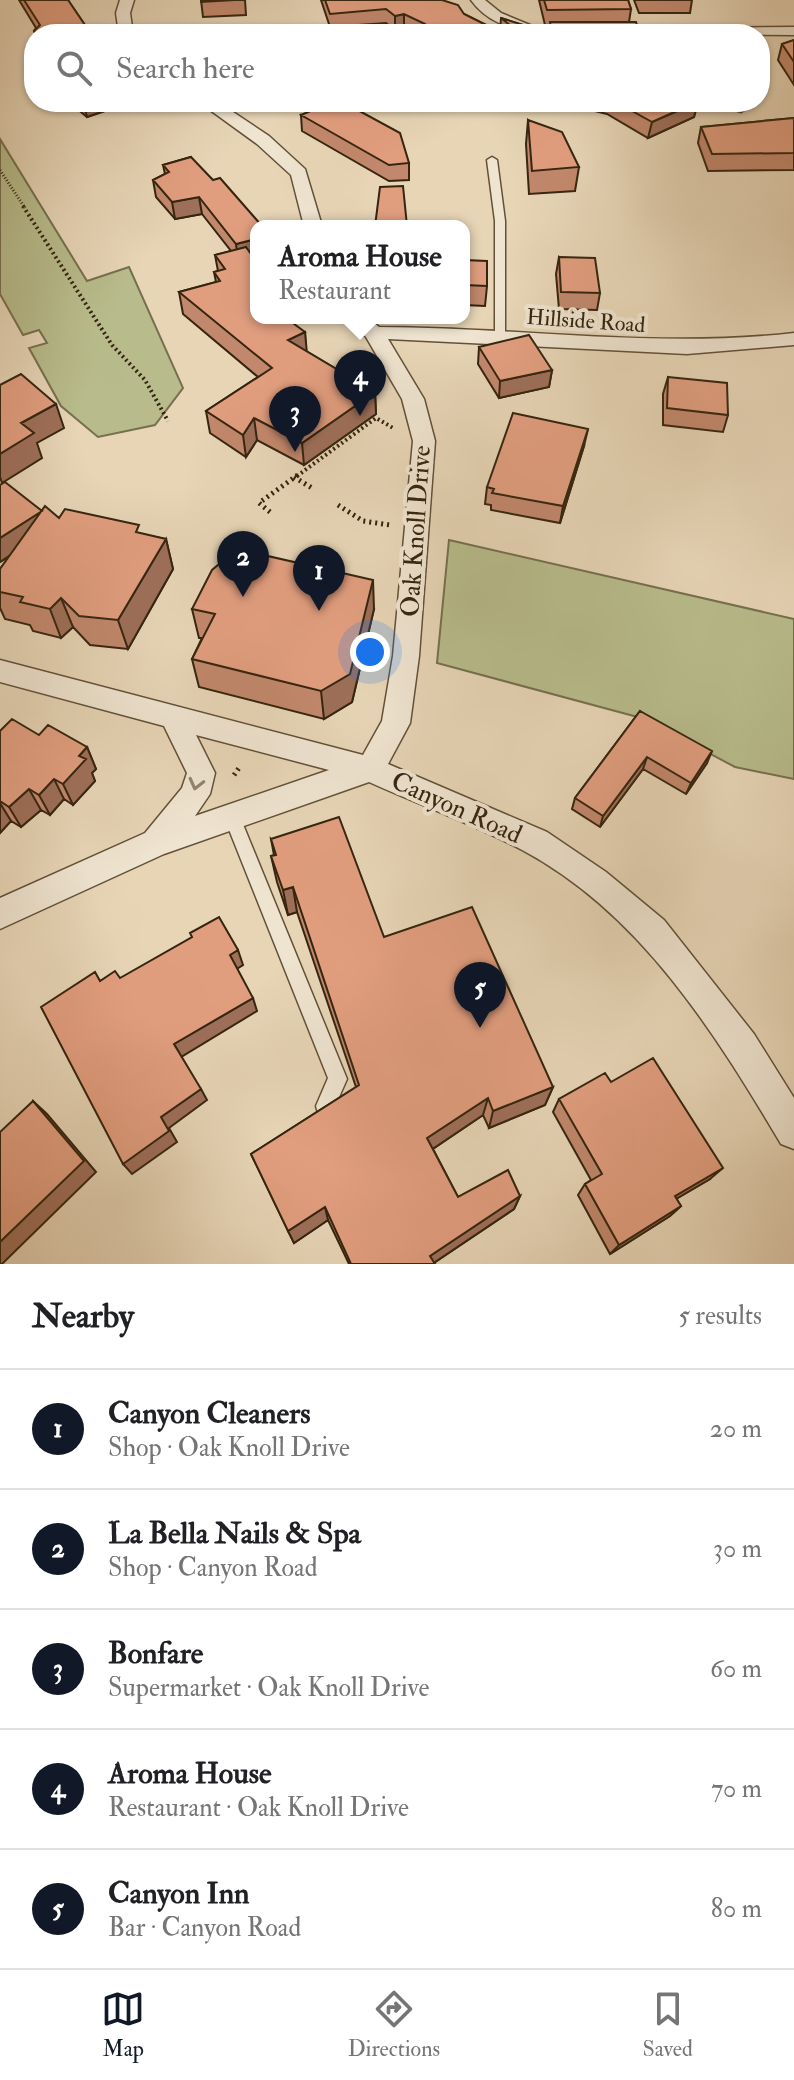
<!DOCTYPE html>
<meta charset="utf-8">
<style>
:root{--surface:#fff;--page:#f2f2f2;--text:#202124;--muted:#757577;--line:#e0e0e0;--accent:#111827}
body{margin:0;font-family:"IM FELL Double Pica",serif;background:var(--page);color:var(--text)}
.you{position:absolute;left:370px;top:652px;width:28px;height:28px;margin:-20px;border:6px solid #fff;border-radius:50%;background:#1a73e8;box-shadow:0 0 0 12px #1a73e833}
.badge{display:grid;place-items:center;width:52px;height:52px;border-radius:50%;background:var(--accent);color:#fff;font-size:26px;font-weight:700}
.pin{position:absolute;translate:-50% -66px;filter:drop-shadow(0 2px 4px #0008)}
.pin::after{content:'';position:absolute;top:42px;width:28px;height:24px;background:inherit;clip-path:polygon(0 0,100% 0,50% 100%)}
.popup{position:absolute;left:250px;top:220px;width:220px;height:104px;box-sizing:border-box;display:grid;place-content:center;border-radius:16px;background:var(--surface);filter:drop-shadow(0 2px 6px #0005);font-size:26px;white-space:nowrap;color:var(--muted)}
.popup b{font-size:30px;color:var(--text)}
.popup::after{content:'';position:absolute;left:50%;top:100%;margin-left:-16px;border:16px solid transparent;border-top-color:var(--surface)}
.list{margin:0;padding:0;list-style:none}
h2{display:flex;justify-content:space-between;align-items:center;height:104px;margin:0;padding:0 32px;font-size:34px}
h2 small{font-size:26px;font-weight:400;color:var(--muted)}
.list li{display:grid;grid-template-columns:52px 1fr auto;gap:24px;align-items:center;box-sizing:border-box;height:120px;padding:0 32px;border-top:2px solid var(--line)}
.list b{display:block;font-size:30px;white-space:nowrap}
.list p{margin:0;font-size:26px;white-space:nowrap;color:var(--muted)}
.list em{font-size:26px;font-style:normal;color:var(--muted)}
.icon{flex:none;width:44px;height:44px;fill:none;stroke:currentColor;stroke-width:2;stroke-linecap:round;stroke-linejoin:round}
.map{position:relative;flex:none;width:794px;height:1264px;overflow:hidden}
.search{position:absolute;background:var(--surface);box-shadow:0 2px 6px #0004;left:24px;right:24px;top:24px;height:88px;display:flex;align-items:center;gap:20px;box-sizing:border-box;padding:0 28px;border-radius:32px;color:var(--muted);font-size:30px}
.sheet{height:704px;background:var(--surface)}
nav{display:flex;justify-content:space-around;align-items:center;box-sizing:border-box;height:112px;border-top:2px solid var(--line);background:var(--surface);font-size:22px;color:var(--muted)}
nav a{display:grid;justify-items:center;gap:4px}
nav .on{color:var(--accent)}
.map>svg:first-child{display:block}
.green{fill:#b8bc8c;stroke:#76704e;stroke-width:2}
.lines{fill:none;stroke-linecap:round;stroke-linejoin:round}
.service-casing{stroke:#625139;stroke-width:3}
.minor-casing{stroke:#625139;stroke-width:3}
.path-far2{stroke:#35250f;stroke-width:3;stroke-dasharray:1 2;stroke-linecap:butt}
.path-far1{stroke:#35250f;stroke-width:4;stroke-dasharray:2 3;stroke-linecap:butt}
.path{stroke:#35250f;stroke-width:5;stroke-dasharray:2 4;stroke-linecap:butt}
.service{fill:#efe4d0;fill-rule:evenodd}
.minor{fill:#efe4d0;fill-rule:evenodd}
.wall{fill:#c2886d;stroke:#35250f;stroke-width:2}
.shaded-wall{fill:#9e6f59;stroke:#35250f;stroke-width:2}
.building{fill:#e19e7f;stroke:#35250f;stroke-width:2}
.oneway{stroke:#928470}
.labels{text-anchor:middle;stroke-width:8;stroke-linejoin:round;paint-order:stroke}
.far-street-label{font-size:22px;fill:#35250f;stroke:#efe4d0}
.street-label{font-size:26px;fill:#35250f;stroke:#efe4d0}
</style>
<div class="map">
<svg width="794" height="1264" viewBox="0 0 794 1264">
<rect width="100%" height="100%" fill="#e7d5b6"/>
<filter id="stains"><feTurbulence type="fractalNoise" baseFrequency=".0025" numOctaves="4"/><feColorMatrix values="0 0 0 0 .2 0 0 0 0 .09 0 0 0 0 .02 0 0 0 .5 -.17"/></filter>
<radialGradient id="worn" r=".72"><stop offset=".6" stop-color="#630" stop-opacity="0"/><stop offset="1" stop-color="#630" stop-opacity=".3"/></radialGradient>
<path class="green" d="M0,139L87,281L129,267L183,388L155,425L98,437L61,406L29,348L47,343L39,330L23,335L0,294Z
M449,540L794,619V779L735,767L645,719L437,663Z"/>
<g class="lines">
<defs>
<path id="service" d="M492,157L497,160L505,221V337L500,340L495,337V221L487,160Z
M232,810L238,812L240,817L347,1079L332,1113L325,1115L318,1113L316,1106L328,1078L224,817L226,812Z"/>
<path id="minor" d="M120,0H134L130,13L133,34H119L116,13Z
M471,0H485L501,13L542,30L534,34C509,28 487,22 471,0Z
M794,27V35L599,33L606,29Z
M199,102H218L269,136L305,169L322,226H304L291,175L257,144Z
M711,102H740L749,107L741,112Z
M346,318H368L379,327C518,327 655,349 794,333V345L687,354L388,339L424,399L435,441L419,656L410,723L388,764L547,832L606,872L664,920L754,1034L794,1098V1149L781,1144C715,1033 641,914 524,851C475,825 420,805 369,782L164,854L0,929V898L145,833L182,788L187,773L164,726L0,682V660L363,755L382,721L393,656L413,441L402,399L366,337ZM196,735L329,770L195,816L210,794L215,773Z"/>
</defs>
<use href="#service" class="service-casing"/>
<use href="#minor" class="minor-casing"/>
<path class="path-far2" d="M0,170L25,208"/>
<path class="path-far1" d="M23,206L112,345L145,380L168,421
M297,476L376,418L393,428"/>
<path class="path" d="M294,477L312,488
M338,505L363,521L390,525
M270,512L259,503L299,474
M234,775L239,768"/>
<use href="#service" class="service"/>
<use href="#minor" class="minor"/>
</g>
<path class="wall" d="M19,0H68L91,34H35L34,31L36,28Z
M201,0H245L246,15L203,17Z
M321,0H442L464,14L500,32L501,18L548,33L549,25H545L539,0H628L631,9L629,22L640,34H416L404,28L395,30L386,23L330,27Z
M634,0H692L690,13H639Z
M794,40V85L778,60L782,44Z
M69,102H131L87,117Z
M280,102H302L294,107Z
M581,102H698L694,117L648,138L607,114L591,110Z
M301,115L409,163V180L389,181L302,131Z
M794,118V170L708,171L698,143L701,127Z
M528,120L579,167L575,191L529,194L526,144Z
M191,157L253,257L256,318L305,332L306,351L375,392L376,414L304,465L257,440L246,457L210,433L206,411L258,377L183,314L179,292L216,282L214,272L218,271L215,255L231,251L202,214L175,219L156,197L153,180L165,174L163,165Z
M464,241V260L487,286L485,306L464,305Z
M559,257L600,293L597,310L559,309L556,274Z
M479,347L552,370L549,387L499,398L478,364Z
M668,377L728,415L723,432L663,425V394Z
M584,446L560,523L491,510V505L485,504L487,487Z
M0,485L42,511L59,518L166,539L173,569L128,649L90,645L73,627L61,638L33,631L30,625L5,619L0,608V569L10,556L0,562Z
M192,609H374L352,702L324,719L199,687L192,659L202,638H199Z
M640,711L707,763L686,794L643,769L600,827L572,809L575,798Z
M0,731L39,735L87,747L96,769L92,773L95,781L73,805L64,799L50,815L41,810L21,827L11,821L0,833Z
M271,839L384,937L553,1087L545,1105L489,1128L483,1115L433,1149L458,1197L520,1196L514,1209L434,1263L435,1264H349L328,1220L294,1243L251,1154L356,1087L297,912L288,915L277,882L271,856L274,855Z
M611,1082L710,1179L676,1199L681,1206L670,1216L610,1254L578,1195L585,1184L591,1180L553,1112L559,1099Z"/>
<path class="shaded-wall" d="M404,14V28L395,30V16Z
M83,102H131L87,117Z
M294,102H302L294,107Z
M698,102L694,117L648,138L652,122Z
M199,197L202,214L175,219L172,202Z
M256,239V256L238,261L236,244Z
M305,332L307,354L288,340Z
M552,370L549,387L499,398L500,381Z
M375,392L376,414L304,465L302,443Z
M56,404L64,428L37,443L42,458L2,483L0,477V454L21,423Z
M254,418L257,440L246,457L243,435Z
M588,429L584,446L560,523L563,506Z
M42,511L49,530L0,562V538Z
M166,539L173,569L128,649L118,620Z
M373,580L374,609L352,702L324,719L321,691Z
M61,598L73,627L61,638L50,609Z
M87,747L96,769L92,773L95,781L73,805L63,784L79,756Z
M712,751L707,763L686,794L691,783Z
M647,757L643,769L600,827L603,816Z
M54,779L64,799L50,815L39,795Z
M29,789L41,810L21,827L9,807Z
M0,803L11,821L0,833Z
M293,887L297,912L288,915L283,890Z
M238,950L243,965L235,970L230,955Z
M253,998L257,1011L181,1057L174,1044Z
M553,1087L545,1105L489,1128L493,1111Z
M201,1089L207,1100L169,1128L177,1142L132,1174L123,1164L161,1117Z
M488,1098L483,1115L425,1154L427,1138Z
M33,1101L47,1114L96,1172L2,1264H0V1242Z
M723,1168L710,1179L664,1206L675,1196Z
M520,1196L514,1209L432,1264L430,1256Z
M681,1206L670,1216L610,1254L619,1245Z
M325,1207L328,1220L294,1243L288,1231Z"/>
<path class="building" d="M24,0H68L91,34H36L34,31L40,25Z
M201,0H235L201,2Z
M325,0H442L458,5L464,14L504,34H426L425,24L404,14L395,16L386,9L330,14Z
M544,0H628L631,9L547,10Z
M501,18L552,34H521Z
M550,22H636L640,34H552Z
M794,40V62L782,44Z
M332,102H343L400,133L409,163L389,165L301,115Z
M616,102H697L652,122Z
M794,118V153L712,154L701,127Z
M528,120L562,132L579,167L532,171Z
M191,157L213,180L220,178L262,226H256V239L236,244L199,197L172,202L153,180L169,172L163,165Z
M403,186L407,226H375L380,187Z
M464,241V260L487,261V286L464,285Z
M246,247L256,261V292L253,293L256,295V318H286L305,332L288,340L375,392L302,443L254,418L243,435L206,411L272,368L179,292L220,281L214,272L225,269L215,255Z
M559,257L595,258L600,293L561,292Z
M529,335L552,370L500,381L479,347Z
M21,374L56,404L21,423L34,433L0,454V385Z
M668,377L727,383L728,415L667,408Z
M513,413L588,429L563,506L492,493L494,489L487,487Z
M5,482L42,511L0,538V485Z
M45,506L59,518L65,509L139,525L136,532L166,539L118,620L79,616L61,598L50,609L20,602L23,597L0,592V569Z
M237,549L373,580L350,674L321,691L192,659L215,614L192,609L212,570Z
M640,711L712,751L691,783L647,757L603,816L575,798Z
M12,719L39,735L48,725L87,747L79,756L86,759L63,784L54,779L39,795L29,789L9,807L0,801V731Z
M339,817L384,937L472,907L553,1087L493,1111L488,1098L427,1138L458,1197L508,1170L520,1196L430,1256L435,1264H351L325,1207L288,1231L251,1154L359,1085L293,887L283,890L271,856L276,855L271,839Z
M219,917L238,950L230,955L253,998L174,1044L201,1089L161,1117L169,1131L123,1164L41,1007L95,972L100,981L115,971L120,978L192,937L190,933Z
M653,1058L723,1168L675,1196L681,1206L619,1245L585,1184L602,1174L559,1099L605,1073L611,1082Z
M33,1101L84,1161L0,1242V1132Z"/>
<defs><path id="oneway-chevron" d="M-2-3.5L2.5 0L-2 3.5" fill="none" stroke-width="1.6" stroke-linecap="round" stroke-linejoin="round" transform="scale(2)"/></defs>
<use class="oneway" href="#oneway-chevron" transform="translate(196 784) rotate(104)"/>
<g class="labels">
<g class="far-street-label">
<text transform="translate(586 320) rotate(4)" y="8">Hillside Road</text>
</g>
<g class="street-label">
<text transform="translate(415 531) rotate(-86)" y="9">Oak Knoll Drive</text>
<text transform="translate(457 807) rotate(24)" y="9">Canyon Road</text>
</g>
</g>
<rect width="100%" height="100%" filter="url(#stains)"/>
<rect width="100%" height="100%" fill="url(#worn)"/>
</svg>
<div class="you"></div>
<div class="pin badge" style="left:319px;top:611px">1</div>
<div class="pin badge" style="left:243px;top:597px">2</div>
<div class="pin badge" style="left:295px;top:452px">3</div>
<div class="pin badge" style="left:360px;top:416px">4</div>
<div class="popup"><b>Aroma House</b>Restaurant</div>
<div class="pin badge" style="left:480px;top:1028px">5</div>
<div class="search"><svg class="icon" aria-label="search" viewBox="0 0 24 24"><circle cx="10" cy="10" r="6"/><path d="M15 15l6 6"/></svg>Search here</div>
</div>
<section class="sheet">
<h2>Nearby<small>5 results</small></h2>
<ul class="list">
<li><span class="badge">1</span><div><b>Canyon Cleaners</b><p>Shop · Oak Knoll Drive</p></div><em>20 m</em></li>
<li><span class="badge">2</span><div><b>La Bella Nails &amp; Spa</b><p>Shop · Canyon Road</p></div><em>30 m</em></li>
<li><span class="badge">3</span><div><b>Bonfare</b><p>Supermarket · Oak Knoll Drive</p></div><em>60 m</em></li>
<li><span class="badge">4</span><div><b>Aroma House</b><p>Restaurant · Oak Knoll Drive</p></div><em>70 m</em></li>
<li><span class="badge">5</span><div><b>Canyon Inn</b><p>Bar · Canyon Road</p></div><em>80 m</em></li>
</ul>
</section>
<nav>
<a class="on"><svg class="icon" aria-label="map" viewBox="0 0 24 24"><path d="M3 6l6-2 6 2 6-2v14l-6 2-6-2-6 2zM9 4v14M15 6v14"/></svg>Map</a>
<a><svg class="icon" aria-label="directions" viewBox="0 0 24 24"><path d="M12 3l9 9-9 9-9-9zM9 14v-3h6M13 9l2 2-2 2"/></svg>Directions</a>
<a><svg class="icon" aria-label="saved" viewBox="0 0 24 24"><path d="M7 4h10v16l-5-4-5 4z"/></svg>Saved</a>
</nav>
